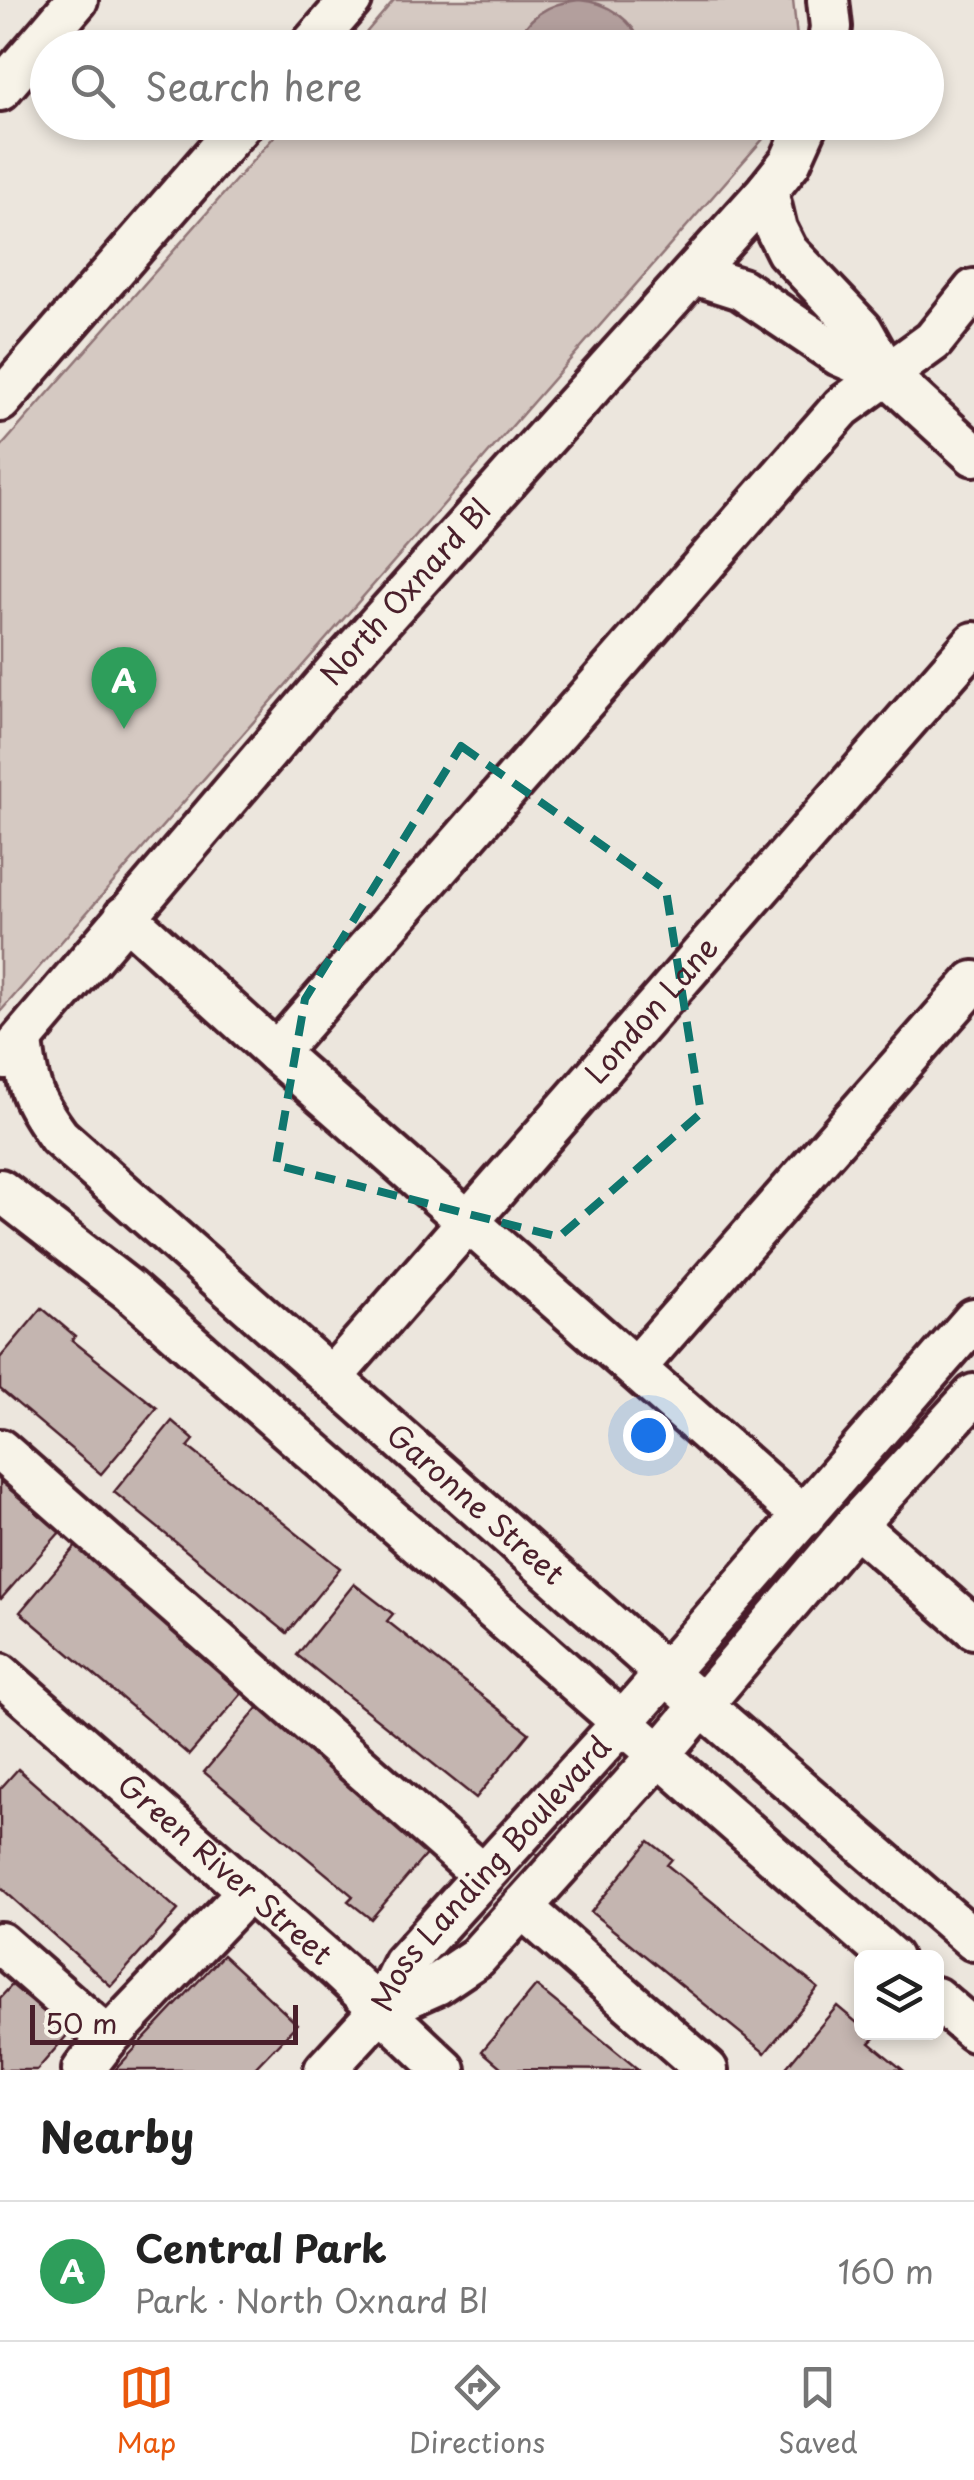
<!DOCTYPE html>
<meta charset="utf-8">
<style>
:root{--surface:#fff;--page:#f6f6f6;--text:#222;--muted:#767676;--line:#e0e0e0;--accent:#ea580c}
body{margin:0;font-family:"Playpen Sans",sans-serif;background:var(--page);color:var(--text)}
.controls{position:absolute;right:30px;bottom:30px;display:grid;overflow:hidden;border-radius:15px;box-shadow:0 5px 15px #0003}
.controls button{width:90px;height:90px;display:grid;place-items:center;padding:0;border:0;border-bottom:2px solid var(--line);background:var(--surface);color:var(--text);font:50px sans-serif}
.scale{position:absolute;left:30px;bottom:25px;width:268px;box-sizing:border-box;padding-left:10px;border:5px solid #4a1f2b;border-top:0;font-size:28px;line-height:35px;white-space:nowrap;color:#4a1f2b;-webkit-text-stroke:8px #f7f3e8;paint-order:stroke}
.you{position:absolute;left:648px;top:1435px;width:35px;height:35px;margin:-25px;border:8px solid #fff;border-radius:50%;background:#1a73e8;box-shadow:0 0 0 15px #1a73e833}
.badge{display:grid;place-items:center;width:65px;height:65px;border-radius:50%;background:var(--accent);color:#fff;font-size:32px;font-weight:700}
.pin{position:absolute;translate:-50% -82px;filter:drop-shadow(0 2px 5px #0008)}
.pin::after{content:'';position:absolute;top:52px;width:35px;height:30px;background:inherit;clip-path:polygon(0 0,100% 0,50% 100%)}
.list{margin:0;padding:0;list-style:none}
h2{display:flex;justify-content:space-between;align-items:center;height:130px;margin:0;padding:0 40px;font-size:42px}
h2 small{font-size:32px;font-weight:400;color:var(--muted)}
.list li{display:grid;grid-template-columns:65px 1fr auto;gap:30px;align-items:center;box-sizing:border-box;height:140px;padding:0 40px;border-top:2px solid var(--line)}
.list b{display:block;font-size:38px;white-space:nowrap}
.list p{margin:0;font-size:32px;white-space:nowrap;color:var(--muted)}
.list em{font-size:32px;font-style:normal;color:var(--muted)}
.icon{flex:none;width:55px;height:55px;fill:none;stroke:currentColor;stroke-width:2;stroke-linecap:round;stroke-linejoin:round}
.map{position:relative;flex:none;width:974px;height:2070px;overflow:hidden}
.search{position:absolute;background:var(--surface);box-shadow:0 5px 15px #0003;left:30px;right:30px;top:30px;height:110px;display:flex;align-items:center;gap:25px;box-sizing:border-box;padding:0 35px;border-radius:55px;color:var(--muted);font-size:38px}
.sheet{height:270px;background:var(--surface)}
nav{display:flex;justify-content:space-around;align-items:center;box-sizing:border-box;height:140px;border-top:2px solid var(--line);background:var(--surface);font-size:28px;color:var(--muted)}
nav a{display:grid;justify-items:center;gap:5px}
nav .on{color:var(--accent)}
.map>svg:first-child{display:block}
.green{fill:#d5c9c2;stroke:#907476;stroke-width:2.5}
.water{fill:#b39f9d;stroke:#896c6f;stroke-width:2.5}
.building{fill:#c4b5b0;stroke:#4a1f2b;stroke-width:2.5}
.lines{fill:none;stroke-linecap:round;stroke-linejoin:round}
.minor-casing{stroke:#4a1f2b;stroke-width:48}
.minor{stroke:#f7f3e8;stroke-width:40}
.marked{fill:none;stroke:#0f766e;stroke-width:8;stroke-dasharray:20 12;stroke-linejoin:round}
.labels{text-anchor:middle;stroke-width:10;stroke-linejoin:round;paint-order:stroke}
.street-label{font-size:30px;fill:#4a1f2b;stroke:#f7f3e8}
</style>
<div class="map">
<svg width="974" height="2070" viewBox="0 0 974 2070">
<rect width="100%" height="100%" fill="#ece6dd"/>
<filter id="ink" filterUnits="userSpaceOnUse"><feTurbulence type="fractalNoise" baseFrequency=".01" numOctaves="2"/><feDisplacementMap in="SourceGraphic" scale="20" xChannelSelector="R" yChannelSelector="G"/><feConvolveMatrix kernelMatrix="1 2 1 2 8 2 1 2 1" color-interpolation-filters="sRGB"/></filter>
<g filter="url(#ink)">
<path class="green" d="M394,0H793L798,47L353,48Z
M286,123H777L0,1012V448Z"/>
<path class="water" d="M579,0C608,2 633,20 643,47H515C526,17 547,3 579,0Z"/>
<path class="building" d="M42,1308L75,1336L72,1340L157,1408L101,1474L0,1389V1358Z
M172,1421L194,1440L188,1447L340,1568L287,1633L114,1492Z
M0,1481L60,1532L1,1599L0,1598Z
M76,1546L245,1690L189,1755L20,1612Z
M354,1584L393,1614L387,1621L529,1733L476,1798L297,1655Z
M259,1707L429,1851L371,1919L348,1901L353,1896L204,1772Z
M18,1769L178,1910L111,1986L0,1887V1789Z
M649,1841L672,1859L667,1865L818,1988L765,2053L591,1912Z
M223,1955L297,2024L253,2070H115Z
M12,1985L69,2033L37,2070H0V1998Z
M536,1986L639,2070L503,2069L482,2051Z
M837,2006L862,2027V2032H868L875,2038L870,2043L903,2070H784Z"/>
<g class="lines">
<defs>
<g id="minor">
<path d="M828,0L831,27L828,48"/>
<path d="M309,48L351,0"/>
<path d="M0,90L77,0"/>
<path d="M767,191L776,229L787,251L862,330L888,376L974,455"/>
<path d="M694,274L741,289L839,355L888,376"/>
<path d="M0,401L243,122"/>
<path d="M125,916L276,1053L804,1517"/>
<path id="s1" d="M22,1041C27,1087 32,1100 59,1137L666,1674L974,1940"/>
<path d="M276,1053L842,407L933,341L974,290"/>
<path id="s2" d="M5,1059L336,671L767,191L790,162L808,122"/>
<path d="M0,1190L129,1290L891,1958"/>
<path d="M635,1368L974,982"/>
<path id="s3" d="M331,1378L974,643"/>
<path d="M0,1450L483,1875"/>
<path d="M855,1525L974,1628"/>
<path id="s4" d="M0,1674L339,1970L445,2070"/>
<path d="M524,1909L707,2070"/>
<path d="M0,1943L108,2038"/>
<path d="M936,1998L974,2031"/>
<path d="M381,2009L437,1984L477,1957L661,1753L855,1525L974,1395"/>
<path d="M83,2070L108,2038L248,1891"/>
<path id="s5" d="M325,2070L381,2009L403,1964L624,1721L974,1320"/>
</g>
</defs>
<use href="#minor" class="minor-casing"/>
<use href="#minor" class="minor"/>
</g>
</g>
<path class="marked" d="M461,746L666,890L701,1113L559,1237L276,1165L305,999Z"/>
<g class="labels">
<g class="street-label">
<text dy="10" stroke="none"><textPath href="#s2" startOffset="615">North Oxnard Bl</textPath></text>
<text dy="10" stroke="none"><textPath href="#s3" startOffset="488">London Lane</textPath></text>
<text dy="10" stroke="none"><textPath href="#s1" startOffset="660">Garonne Street</textPath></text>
<text dy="10" stroke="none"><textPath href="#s5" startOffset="258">Moss Landing Boulevard</textPath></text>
<text dy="10" stroke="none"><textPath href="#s4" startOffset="298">Green River Street</textPath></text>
</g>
</g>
</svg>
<div class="controls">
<button><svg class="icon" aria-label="layers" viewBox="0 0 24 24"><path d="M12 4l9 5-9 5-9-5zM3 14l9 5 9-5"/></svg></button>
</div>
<div class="scale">50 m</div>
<div class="you"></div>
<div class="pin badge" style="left:124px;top:729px;background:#2e9e5b">A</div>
<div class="search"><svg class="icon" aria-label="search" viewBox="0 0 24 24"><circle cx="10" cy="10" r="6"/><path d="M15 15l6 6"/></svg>Search here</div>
</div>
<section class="sheet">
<h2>Nearby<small></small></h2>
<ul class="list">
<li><span class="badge" style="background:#2e9e5b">A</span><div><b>Central Park</b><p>Park · North Oxnard Bl</p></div><em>160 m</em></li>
</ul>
</section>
<nav>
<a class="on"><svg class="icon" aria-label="map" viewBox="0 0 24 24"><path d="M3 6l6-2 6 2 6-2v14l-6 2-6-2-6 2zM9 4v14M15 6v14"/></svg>Map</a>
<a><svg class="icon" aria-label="directions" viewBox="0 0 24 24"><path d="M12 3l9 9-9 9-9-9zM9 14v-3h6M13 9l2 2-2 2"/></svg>Directions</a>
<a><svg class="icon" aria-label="saved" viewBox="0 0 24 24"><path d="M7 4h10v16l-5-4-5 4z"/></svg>Saved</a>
</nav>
